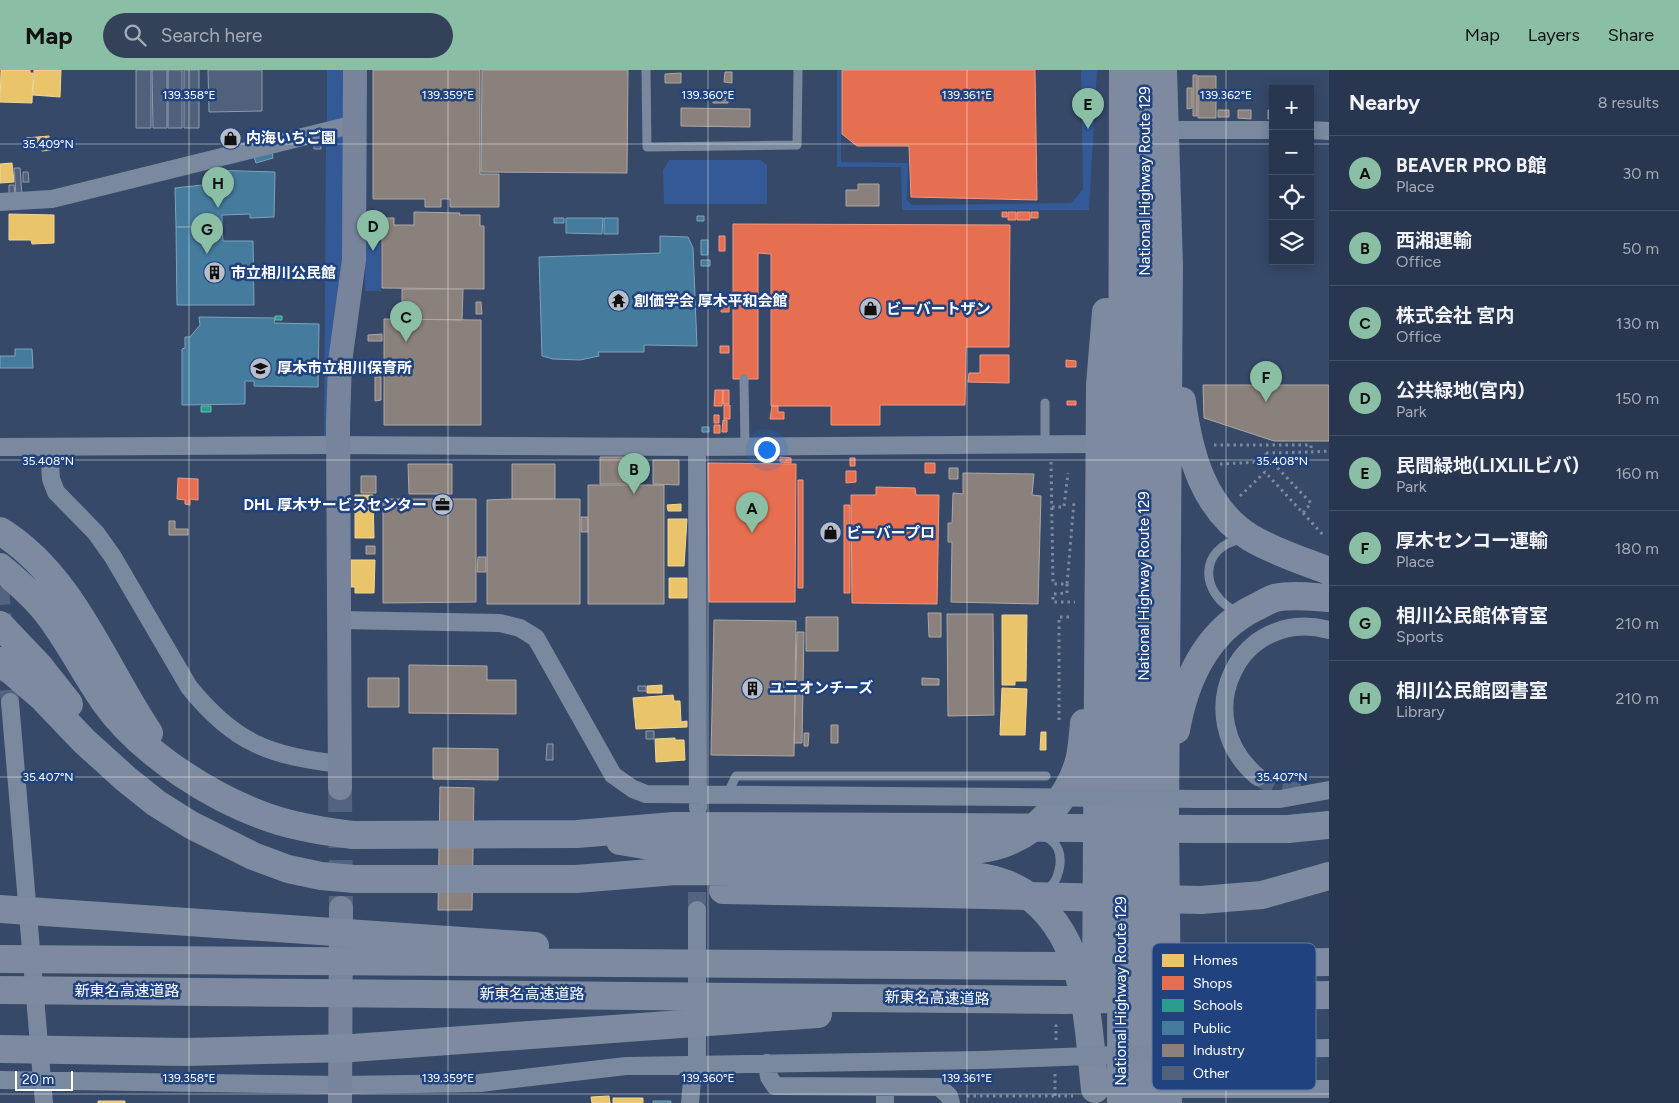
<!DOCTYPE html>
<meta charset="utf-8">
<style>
:root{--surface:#28374f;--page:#344259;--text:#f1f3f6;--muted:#a5acb7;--line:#445166;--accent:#8abfa5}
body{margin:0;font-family:Figtree,"Noto Sans JP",sans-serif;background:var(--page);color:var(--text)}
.controls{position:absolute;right:15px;top:15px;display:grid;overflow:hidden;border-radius:0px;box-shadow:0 2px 12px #0003}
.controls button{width:45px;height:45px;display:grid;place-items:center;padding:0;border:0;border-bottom:1px solid var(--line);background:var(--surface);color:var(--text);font:25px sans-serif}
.scale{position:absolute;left:15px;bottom:12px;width:58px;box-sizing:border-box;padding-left:5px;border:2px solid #fff;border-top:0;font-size:14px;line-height:18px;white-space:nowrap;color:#fff;-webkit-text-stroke:4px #20437f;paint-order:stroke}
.you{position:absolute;left:766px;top:379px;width:18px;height:18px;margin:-12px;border:4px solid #fff;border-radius:50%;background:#1a73e8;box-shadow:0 0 0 8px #1a73e833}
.badge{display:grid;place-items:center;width:32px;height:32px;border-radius:50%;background:var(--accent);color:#111;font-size:16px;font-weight:700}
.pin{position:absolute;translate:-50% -41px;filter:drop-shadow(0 1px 2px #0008)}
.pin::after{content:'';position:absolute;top:26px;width:18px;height:15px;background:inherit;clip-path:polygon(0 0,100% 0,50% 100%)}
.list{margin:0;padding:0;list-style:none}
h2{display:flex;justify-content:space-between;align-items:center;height:65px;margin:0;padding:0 20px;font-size:21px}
h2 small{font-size:16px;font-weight:400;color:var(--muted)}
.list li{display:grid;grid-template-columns:32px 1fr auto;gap:15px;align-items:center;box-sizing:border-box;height:75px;padding:0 20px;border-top:1px solid var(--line)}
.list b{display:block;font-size:19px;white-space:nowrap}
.list p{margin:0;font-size:16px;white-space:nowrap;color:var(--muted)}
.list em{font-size:16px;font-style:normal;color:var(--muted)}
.icon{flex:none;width:28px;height:28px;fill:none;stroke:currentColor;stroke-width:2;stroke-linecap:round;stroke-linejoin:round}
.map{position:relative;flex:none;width:1329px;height:1033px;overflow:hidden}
header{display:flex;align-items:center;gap:30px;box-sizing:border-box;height:70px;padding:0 25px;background:var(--accent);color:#111}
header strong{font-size:24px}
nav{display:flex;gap:28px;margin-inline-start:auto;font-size:18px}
.search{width:350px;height:45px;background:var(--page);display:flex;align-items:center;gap:12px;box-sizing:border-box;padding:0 18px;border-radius:28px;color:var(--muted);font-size:19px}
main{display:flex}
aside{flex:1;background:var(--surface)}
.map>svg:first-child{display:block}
.green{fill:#335996}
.homes{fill:#e9c46a;stroke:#f0d697}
.shops{fill:#e76f51;stroke:#ee9a85}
.schools{fill:#2a9d8f;stroke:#6abab1}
.public{fill:#457b9d;stroke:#7da3ba}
.industry{fill:#8a817c;stroke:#ada7a3}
.building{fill:#52617b;stroke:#8f9aae}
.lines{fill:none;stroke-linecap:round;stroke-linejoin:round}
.street-tunnel{stroke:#546480;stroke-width:18;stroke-dasharray:18 9;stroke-linecap:butt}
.secondary-tunnel{stroke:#546480;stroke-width:24;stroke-dasharray:24 12;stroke-linecap:butt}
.path{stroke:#7b899f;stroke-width:3;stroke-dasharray:2.5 4;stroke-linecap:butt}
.lane{stroke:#7b899f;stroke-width:9}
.street{stroke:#7b899f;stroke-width:18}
.secondary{stroke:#77849b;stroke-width:24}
.highway{stroke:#7d8aa0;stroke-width:28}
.street-bridge{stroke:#7b899f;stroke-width:18}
.highway-bridge{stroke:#7d8aa0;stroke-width:28}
.ticks{fill:none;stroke:#fff;stroke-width:1;stroke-opacity:0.45}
.labels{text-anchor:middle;stroke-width:5;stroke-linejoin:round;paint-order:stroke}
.poi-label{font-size:15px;font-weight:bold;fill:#fff;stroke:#20437f;text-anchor:start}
.street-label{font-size:15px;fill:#fff;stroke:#20437f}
.key{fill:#20437f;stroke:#637ba5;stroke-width:1}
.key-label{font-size:14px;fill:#fff}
.ticks-label{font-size:12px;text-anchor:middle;fill:#fff;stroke:#20437f;stroke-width:5;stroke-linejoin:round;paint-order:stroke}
</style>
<header>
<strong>Map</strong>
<div class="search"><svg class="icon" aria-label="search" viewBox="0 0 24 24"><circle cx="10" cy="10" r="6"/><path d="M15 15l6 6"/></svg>Search here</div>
<nav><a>Map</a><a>Layers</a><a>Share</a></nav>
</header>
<main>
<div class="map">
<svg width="1329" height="1033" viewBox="0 0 1329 1033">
<rect width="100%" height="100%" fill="#364969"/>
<path class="green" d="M327,0H346V52L327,55Z
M837,0H841V92L908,93L907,130L912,135L1071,133L1083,119L1081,0H1097L1089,140H902L901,97H837Z
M343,66L346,206L330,369L324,371L326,67Z
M669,90H760L767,95V134H664L663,100Z
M366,141H380L381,221H365Z"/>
<path class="homes" d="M1,0H30V3H33L32,33L0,32Z
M34,0H61L60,27L33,25Z
M49,66L51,80L42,81V77L27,79L26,68Z
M12,93L14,112L0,113V94Z
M9,144L54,145V173L32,174L31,170H9Z
M355,425H373L374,468H355Z
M681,434V441H668L667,435Z
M668,449H687L684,496H668Z
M351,490H375L374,523H355V517H351Z
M669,508H687V528H669Z
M1002,545H1027L1026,611H1015V615H1002Z
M662,615V623H647V616Z
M1002,618L1027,619L1025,665H1000Z
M673,625L674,631H680L681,652L687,651V657L636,659L633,628Z
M1041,662H1046V680H1040Z
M675,668V670H684L685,690L656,692L655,669Z
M609,1026L610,1033H592L591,1027Z
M613,1028H643V1033H613Z
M98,1031H125V1033H98Z"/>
<path class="shops" d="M842,0H1035L1037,130L911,127L909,76H857L842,64Z
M1002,142H1007V147H1002Z
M1008,142H1016V150H1008Z
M1017,142H1030V150H1017Z
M1031,142H1038V148H1031Z
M733,154L1010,155L1009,277H966L965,335H880V355H831V336H771V184L758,183V309H733Z
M719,166H725V181H719Z
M722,234H729V242H721Z
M720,276H729V283H720Z
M980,285H1009V313L968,312L969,303H980Z
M1066,290L1076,291V297H1066Z
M715,320H723L722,336H714Z
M723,320H729V334H723Z
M1067,331H1076V335H1067Z
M724,335H730V349H724Z
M772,336H778V342H784V349H770Z
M714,345H719V353H714Z
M723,350H727V362H722Z
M714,355H720V363H714Z
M780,387L791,388V393L780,392Z
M850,388H855V396H850Z
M708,393L796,394L795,532H709Z
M925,393H935V403H925Z
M846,401H856V412L846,413Z
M178,408L198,409V430L190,429V435L185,434V430L177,429Z
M798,410H803V518H798Z
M876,417L915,418L916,425H939L937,534L852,533L851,425H876Z
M844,435H850V523H844Z"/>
<path class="schools" d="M275,246H282V250H275Z
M201,336H211V342H201Z"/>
<path class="public" d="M272,82L273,88L256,93L254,87Z
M211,100L275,102L274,147L250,148V144L222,145V156L176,157L175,118L211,114Z
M697,146H704V151H697Z
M554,148H564V153H554Z
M566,148H603L602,164L566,163Z
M604,148H618V164H604Z
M176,157H222L223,171H253L254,235H177Z
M660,166L688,167L693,178L697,276L644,275V282H598L599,286L580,290L553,289L542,286L539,187L660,183Z
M701,170H708V185H701Z
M701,190H710V196H701Z
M199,247L275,248L274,253L319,254L318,317L254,316V311H245V334L182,335V279L185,278V267H190L200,255Z
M15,279H32L33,298H0V286H15Z
M702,357H709V362H702Z
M653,1031H671V1033H653Z"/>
<path class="industry" d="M373,0H480V104H499V137H450V129H441V137H425V129H373Z
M482,0H628L627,103L481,102Z
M725,2H732V13L724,12Z
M681,3V13H665V4Z
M1193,5H1197V46H1193Z
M1198,6H1216V48H1198Z
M1187,18H1192V38L1187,39Z
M713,27H728V33H713Z
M681,38L750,39V57L681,56Z
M1218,40H1229V47H1218Z
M1238,40H1251V49L1238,48Z
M1268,40H1273V49H1268Z
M858,114H879V136H846V120H858Z
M414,142L460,143L459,145H480V156H484V219L382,218V156H385V148H394V155H414Z
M402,219H463L462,250L402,249Z
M476,232H481L482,244H476Z
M384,249L481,250V355H384Z
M382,264V271H368V265Z
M375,307H381V330L375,331Z
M1203,315H1329V371H1274L1204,348Z
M600,387H628V414H600Z
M653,390H679V415L653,414Z
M408,394H452V424H409Z
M512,394H555V429H512Z
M949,398H958V409H949Z
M963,403L1034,404L1032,425L1041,426L1038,534L951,532L952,472H948V453H952L953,423L963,424Z
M361,406H376V423H361Z
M588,415H664V534H588Z
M383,429H476V532L383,533Z
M512,429H580V534H487V430Z
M581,447H588V462H581Z
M169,451H175V459H188V465H169Z
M366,476H375V484H366Z
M478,487H486V502H477Z
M928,543H941V567H929Z
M947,544H993L994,645L948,646Z
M806,547H838V581H806Z
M714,550L796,551L794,686L711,685Z
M797,562H804L802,673H794Z
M409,595L487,596V610H516V644L409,643Z
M368,608H399V637H368Z
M922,608L939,609V615H922Z
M831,655H838V673H831Z
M804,663H809L808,676H804Z
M433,678L498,679V710L433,709Z
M440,717L474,718L472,840H438Z"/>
<path class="building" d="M136,0H151V58H136Z
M152,0H167V58H153Z
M168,0H182V58H168Z
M184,0H199V58H184Z
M208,0H262V41L209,42Z
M314,72H321V79H314Z
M14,98H20L22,125H16Z
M23,102H28L29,112H23Z
M9,115H14L15,124H9Z
M638,616H646V621H638Z
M646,661H654V669H646Z
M547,674H553V690H546Z"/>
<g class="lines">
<path class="street-tunnel" d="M0,517L4,564
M6,593L10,632
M1258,707L1281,719L1307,723
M697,840V791"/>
<path class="secondary-tunnel" d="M340,718L341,838"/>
<path class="path" d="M1214,375H1311V382L1329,381
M1266,383L1311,382
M1051,392L1053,514H1067L1074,432
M1220,394L1261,392L1266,383
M1240,426L1265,402L1303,443L1311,433L1267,387L1266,383
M1052,437H1064L1068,403
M1303,443L1324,466
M1067,514V523L1053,524V532H1075
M1059,650V547H1073
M1056,970V951
M967,1026H1073
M1055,1026V1003"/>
<path class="lane" d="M646,0L647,77L797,75L798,0
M744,309L745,377
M1045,333V375
M1237,542C1199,524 1198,477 1242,469
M727,725L736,706H1046
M1042,766C1049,768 1055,772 1058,779C1063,790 1059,814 1046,819"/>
<path class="street" d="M1166,60H1273
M1310,60L1329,61
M0,132L52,129L355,54
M0,377L323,375L697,377L1099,374
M49,377L51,409L56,422L96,463L113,487L189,617C235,674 269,685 339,694
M697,377L698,738
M339,550L500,553L520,558L536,568L613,705L633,719L646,724L1015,727
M10,632L44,1033
M1258,707C1186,647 1239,536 1329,560
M1196,729H1280L1329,720
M1278,979L1329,978
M767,993L769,1007L775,1016L939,1017L949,1026L951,1033
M0,1010L340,1015L480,1013L626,996L981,990
M885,1017V1033
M1168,1019H1329
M690,1033L693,999L697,993V840"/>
<path class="secondary" d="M340,718L338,353L340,292L354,190L355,0
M340,1033L341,838"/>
<path class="highway" d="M1163,0L1169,196L1165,751L1168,1033
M1182,331C1189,383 1203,439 1251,468C1275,482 1303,491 1329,501
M0,461C73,506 103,595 149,663
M0,497C15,510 31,523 44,539C67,567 83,601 104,631C141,684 217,732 279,751C303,758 328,762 353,765L577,764L674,756L944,757
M0,555L39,596L69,634
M0,591L42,627L84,671L126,709L156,733L191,755L253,786L288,799L321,806L354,809H576L676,801L946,803C971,805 1001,808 1023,822C1088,865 1087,951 1095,1019
M1176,660C1185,610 1206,562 1254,538C1261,535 1268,530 1275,528C1292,524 1312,527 1329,528
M1199,759H1288L1329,755
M620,771L674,780L945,783C965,781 986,780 1005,773C1041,760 1071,725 1080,687C1082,676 1083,664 1084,653
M723,820L941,824
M1201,830L1262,825L1329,806
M1096,919L1100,315L1106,242
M1121,1033L1123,0
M1144,1033L1145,0"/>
<path class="street-bridge" d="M1015,727L1196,729
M981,990L1278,979"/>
<path class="highway-bridge" d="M944,757L1199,759
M941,824L1201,830
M0,839L535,876
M0,889L1063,896L1329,892
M0,920L1064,930L1329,925
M0,979L185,982L352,978L818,944"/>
</g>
<path class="ticks" d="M189,0V1033M448,0V1033M708,0V1033M967,0V1033M1226,0V1033M0,74H1273M1310,74H1329M0,390H1329M0,707H1329M0,1024H1329"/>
<defs>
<symbol id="shop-disc" viewBox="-11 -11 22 22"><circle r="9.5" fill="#b9bfca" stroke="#20437f"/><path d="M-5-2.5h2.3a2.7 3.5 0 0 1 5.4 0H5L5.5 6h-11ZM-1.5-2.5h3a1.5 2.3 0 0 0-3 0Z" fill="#111"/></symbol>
<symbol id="building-disc" viewBox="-11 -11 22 22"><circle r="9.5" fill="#b9bfca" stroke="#20437f"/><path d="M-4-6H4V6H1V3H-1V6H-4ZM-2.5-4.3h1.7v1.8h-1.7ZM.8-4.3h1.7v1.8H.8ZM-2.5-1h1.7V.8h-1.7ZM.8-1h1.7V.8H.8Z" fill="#111"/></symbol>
<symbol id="temple-disc" viewBox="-11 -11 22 22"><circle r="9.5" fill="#b9bfca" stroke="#20437f"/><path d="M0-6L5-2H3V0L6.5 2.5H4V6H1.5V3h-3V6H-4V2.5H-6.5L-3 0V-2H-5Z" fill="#111"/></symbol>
<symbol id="school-disc" viewBox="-11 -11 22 22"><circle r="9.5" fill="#b9bfca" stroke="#20437f"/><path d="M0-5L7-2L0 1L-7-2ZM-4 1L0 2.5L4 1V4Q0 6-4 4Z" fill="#111"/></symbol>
<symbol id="office-disc" viewBox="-11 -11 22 22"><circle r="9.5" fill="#b9bfca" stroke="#20437f"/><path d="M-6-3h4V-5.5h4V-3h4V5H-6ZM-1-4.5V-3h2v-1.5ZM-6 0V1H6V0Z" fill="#111"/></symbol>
</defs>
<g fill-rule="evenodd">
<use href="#shop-disc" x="218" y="56" width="25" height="25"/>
<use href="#building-disc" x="202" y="190" width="25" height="25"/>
<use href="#temple-disc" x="606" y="218" width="25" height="25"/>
<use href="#shop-disc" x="858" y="226" width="25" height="25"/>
<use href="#school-disc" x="248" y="286" width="25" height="25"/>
<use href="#office-disc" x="430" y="422" width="25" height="25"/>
<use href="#shop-disc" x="818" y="450" width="25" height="25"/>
<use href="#building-disc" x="740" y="606" width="25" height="25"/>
</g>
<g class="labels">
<g class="poi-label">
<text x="246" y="73">内海いちご園</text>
<text x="231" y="208">市立相川公民館</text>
<text x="634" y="236">創価学会 厚木平和会館</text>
<text x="886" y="244">ビーバートザン</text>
<text x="277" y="303">厚木市立相川保育所</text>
<text x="427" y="440" text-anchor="end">DHL 厚木サービスセンター</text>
<text x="846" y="468">ビーバープロ</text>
<text x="769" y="623">ユニオンチーズ</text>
</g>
<g class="street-label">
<text transform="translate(1145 111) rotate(-90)" y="5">National Highway Route 129</text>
<text transform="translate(1144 516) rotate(-90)" y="5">National Highway Route 129</text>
<text x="127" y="926">新東名高速道路</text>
<text transform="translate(1121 921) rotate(-90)" y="5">National Highway Route 129</text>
<text x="532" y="929">新東名高速道路</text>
<text transform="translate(937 928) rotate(1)" y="5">新東名高速道路</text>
</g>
</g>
<rect x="1152" y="873" width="164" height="147" rx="8" class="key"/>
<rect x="1162" y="884" width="22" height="13" fill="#e9c46a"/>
<rect x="1162" y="906" width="22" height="14" fill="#e76f51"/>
<rect x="1162" y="929" width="22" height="13" fill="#2a9d8f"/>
<rect x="1162" y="951" width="22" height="14" fill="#457b9d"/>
<rect x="1162" y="974" width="22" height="13" fill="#8a817c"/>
<rect x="1162" y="996" width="22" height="14" fill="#52617b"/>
<g class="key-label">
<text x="1193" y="895">Homes</text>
<text x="1193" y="918">Shops</text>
<text x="1193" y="940">Schools</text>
<text x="1193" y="963">Public</text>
<text x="1193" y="985">Industry</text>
<text x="1193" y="1008">Other</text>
</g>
<g class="ticks-label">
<text x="189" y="29">139.358°E</text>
<text x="448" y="29">139.359°E</text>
<text x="708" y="29">139.360°E</text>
<text x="967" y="29">139.361°E</text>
<text x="1226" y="29">139.362°E</text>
<text x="48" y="78">35.409°N</text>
<text x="48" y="395">35.408°N</text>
<text x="1282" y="395">35.408°N</text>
<text x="48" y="711">35.407°N</text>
<text x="1282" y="711">35.407°N</text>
<text x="189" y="1012">139.358°E</text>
<text x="448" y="1012">139.359°E</text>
<text x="708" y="1012">139.360°E</text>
<text x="967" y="1012">139.361°E</text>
</g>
</svg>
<div class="controls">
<button>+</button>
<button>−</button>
<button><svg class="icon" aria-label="locate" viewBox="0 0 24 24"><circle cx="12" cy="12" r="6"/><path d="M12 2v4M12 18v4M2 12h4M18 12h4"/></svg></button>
<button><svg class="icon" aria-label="layers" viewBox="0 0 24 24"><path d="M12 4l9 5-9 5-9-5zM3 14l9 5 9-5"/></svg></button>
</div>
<div class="scale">20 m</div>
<div class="you"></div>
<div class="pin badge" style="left:752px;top:463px">A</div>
<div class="pin badge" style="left:634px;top:424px">B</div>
<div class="pin badge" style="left:406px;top:272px">C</div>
<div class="pin badge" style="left:373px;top:181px">D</div>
<div class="pin badge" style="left:1088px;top:59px">E</div>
<div class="pin badge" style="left:1266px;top:332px">F</div>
<div class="pin badge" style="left:207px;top:184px">G</div>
<div class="pin badge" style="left:218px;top:138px">H</div>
</div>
<aside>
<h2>Nearby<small>8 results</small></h2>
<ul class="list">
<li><span class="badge">A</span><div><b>BEAVER PRO B館</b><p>Place</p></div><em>30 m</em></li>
<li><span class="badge">B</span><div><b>西湘運輸</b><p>Office</p></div><em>50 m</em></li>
<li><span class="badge">C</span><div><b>株式会社 宮内</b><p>Office</p></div><em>130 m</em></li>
<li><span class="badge">D</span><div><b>公共緑地(宮内)</b><p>Park</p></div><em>150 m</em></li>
<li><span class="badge">E</span><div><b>民間緑地(LIXLILビバ)</b><p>Park</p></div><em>160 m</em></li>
<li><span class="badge">F</span><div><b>厚木センコー運輸</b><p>Place</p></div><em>180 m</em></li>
<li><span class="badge">G</span><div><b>相川公民館体育室</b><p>Sports</p></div><em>210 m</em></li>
<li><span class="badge">H</span><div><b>相川公民館図書室</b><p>Library</p></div><em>210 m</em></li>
</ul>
</aside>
</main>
